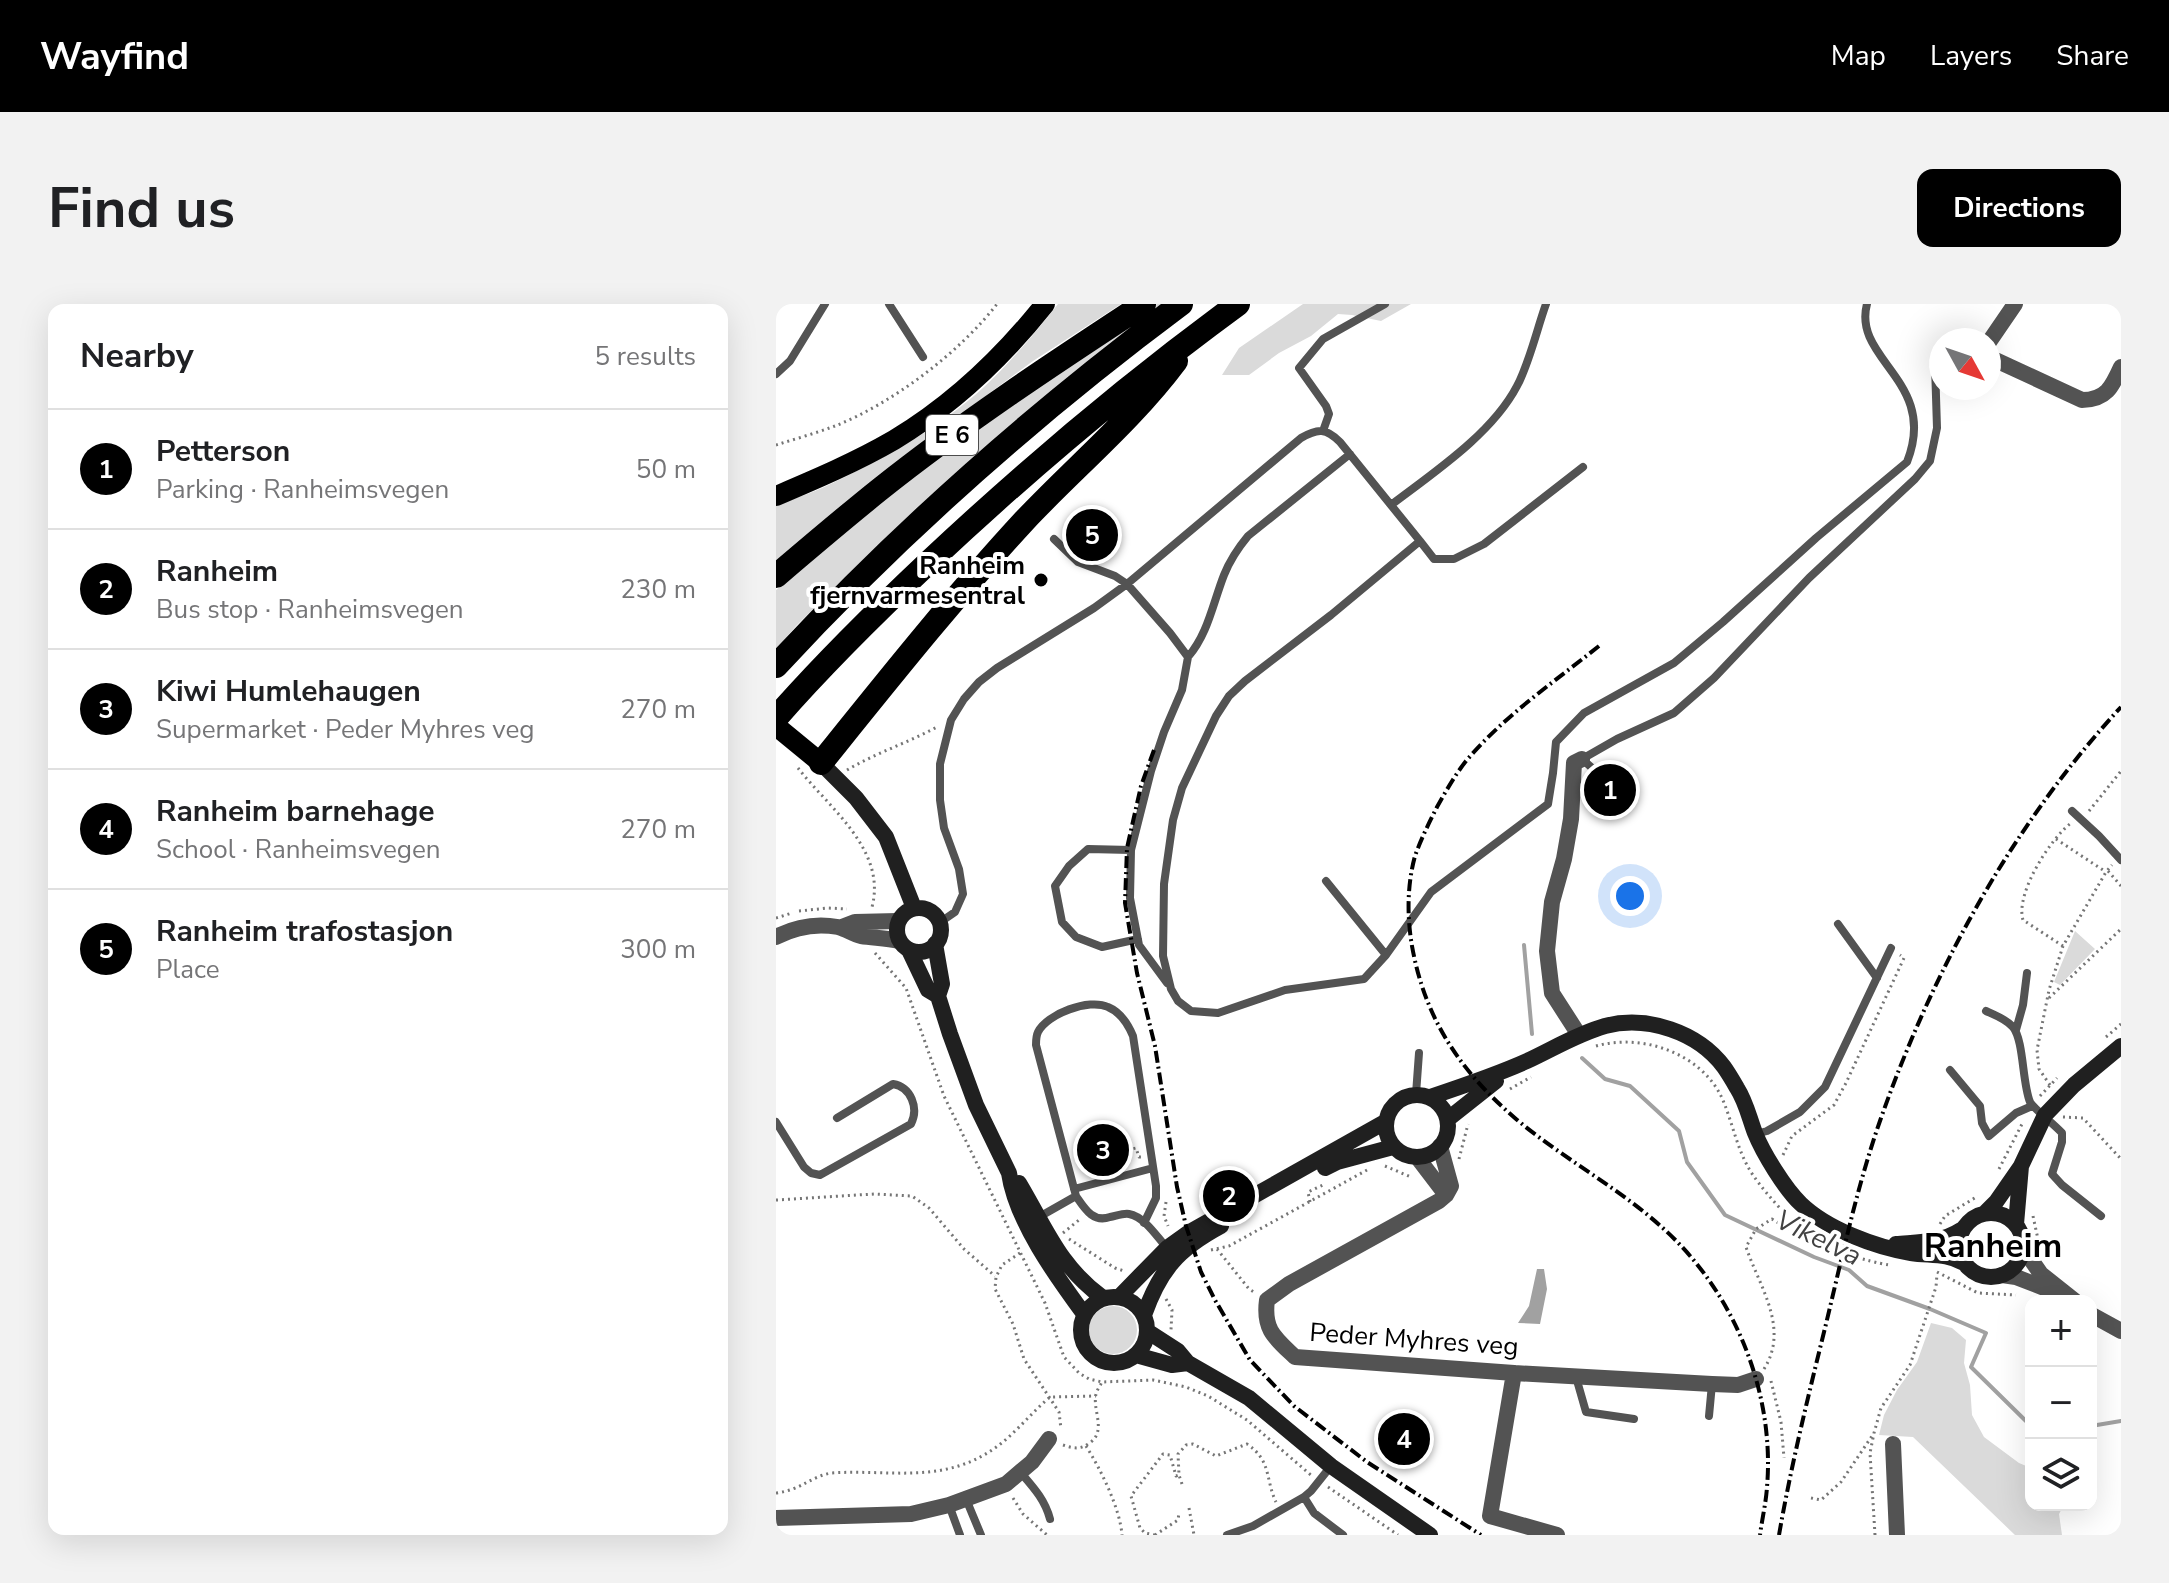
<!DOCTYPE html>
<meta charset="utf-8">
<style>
:root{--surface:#fff;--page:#f2f2f2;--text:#202124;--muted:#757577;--line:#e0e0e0;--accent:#000}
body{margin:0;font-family:"Nunito Sans",sans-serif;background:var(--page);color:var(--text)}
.controls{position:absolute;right:24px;bottom:24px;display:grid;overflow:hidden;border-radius:16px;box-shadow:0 8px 32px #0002}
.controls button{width:72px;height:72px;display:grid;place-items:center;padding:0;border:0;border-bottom:2px solid var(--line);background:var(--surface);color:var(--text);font:40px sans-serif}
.compass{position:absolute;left:1153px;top:24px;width:72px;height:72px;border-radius:50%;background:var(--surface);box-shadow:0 8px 32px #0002;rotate:130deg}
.you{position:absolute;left:854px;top:592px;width:28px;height:28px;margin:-20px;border:6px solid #fff;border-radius:50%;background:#1a73e8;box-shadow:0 0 0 12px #1a73e833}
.badge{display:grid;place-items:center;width:52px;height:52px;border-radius:50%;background:var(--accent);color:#fff;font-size:26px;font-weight:700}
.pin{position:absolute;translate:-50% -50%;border:4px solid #fff;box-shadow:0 2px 8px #0006}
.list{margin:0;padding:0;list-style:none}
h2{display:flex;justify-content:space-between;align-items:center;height:104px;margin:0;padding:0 32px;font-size:34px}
h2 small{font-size:26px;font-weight:400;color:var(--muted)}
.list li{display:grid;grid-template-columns:52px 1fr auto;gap:24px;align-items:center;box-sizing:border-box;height:120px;padding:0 32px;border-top:2px solid var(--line)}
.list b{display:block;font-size:30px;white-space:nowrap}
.list p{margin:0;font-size:26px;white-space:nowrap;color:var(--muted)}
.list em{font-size:26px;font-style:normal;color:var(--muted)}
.icon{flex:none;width:44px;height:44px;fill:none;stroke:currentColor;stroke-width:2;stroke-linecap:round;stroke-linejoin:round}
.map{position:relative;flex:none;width:1345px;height:1231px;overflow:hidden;border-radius:16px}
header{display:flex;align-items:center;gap:48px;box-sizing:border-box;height:112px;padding:0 40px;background:var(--accent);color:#fff}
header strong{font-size:38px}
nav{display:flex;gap:44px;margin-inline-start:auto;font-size:28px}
.intro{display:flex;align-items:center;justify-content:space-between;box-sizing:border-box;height:192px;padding:0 48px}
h1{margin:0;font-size:56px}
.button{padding:20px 36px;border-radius:16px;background:var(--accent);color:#fff;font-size:28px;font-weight:700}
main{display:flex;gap:48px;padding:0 48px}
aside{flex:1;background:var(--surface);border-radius:16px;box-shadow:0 8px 32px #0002}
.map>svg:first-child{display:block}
.green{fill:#dadada}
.water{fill:#a1a1a1}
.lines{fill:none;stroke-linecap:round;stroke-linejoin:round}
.stream{stroke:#a1a1a1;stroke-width:4}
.path{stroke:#757575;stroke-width:3;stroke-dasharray:2 4;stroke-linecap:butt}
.lane{stroke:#535353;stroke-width:8}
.street{stroke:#535353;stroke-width:16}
.secondary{stroke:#202020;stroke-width:16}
.primary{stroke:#000;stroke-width:20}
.highway{stroke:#000;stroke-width:24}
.rail{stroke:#000;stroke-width:4;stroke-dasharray:12 4 2 4;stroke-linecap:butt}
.poi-dot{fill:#000;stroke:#fff;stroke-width:3}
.labels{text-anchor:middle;stroke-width:8;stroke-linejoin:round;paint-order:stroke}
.shield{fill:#fff;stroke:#4c4c4c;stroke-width:2}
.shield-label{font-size:24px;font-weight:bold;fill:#000}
.poi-label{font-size:26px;font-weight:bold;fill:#000;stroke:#fff;text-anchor:end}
.street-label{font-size:26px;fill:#000;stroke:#fff}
.water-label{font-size:28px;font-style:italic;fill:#424242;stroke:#fff}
.district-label{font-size:34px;font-weight:bold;fill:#000;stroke:#fff}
</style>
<header>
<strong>Wayfind</strong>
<nav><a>Map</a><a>Layers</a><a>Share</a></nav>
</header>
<div class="intro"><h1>Find us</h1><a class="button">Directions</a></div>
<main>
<aside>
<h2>Nearby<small>5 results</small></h2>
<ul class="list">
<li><span class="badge">1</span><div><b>Petterson</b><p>Parking · Ranheimsvegen</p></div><em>50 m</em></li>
<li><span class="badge">2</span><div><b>Ranheim</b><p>Bus stop · Ranheimsvegen</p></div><em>230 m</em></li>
<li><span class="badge">3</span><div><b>Kiwi Humlehaugen</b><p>Supermarket · Peder Myhres veg</p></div><em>270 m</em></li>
<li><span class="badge">4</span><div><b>Ranheim barnehage</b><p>School · Ranheimsvegen</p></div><em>270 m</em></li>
<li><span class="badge">5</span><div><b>Ranheim trafostasjon</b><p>Place</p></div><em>300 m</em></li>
</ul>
</aside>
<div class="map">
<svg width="1345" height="1231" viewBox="0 0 1345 1231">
<rect width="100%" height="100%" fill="#fff"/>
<path class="green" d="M282,0H345L257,57L138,145L0,260V202C15,195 31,191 46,184C103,157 161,126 208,83C235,58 259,29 282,0Z
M381,0H388L81,262L21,321L0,345V286L109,193L319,39Z
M527,0H635L605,17L576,11L562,10L535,32L503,49L473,71H446L463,44Z
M1299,627L1319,645L1284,681L1278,678Z
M313 1026a24 24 0 1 1 48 0a24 24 0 1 1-48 0Z
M1155,1019L1176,1024L1190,1036L1188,1059L1194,1081L1196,1111L1208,1133L1243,1159L1255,1164V1201H1288L1283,1210L1286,1231H1239L1137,1133L1103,1131L1108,1111L1121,1086L1141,1058Z"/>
<path class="water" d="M761,965H768L771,985L764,1020L742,1019L753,1002Z"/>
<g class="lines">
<path class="stream" d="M748,641L756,730
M806,754L829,775L854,782L903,827L911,858L949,911L1038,953L1073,966L1091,982L1154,1005L1210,1029L1195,1063L1255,1122
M1315,1122L1345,1117"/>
<path class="path" d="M0,141C19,135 40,129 59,122C117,99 183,49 221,0
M22,464C53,504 111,546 96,603
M71,466C100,449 131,439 161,423
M1313,507L1345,467
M1280,535L1330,568
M1332,567L1345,582
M23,607L52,604L71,605
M0,614L16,609
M1287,642L1247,616C1239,590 1274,535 1295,519
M99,649L130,684L168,792L269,999L288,1053L303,1069L313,1075L326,1078L377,1076L410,1083L432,1092L471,1116L536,1172
M1273,694L1345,625
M1330,733L1345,720
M820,742C866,729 925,749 946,794C956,817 960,841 972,863C983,883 1015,918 1033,932C1049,945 1093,958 1113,961
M1274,781L1263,765L1261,746L1273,686L1287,642L1330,568L1336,561
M734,785L755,773
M1264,792L1281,774
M1287,813L1307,814L1345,855
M1007,851L1016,832L1058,801L1070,779L1128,654L1124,651
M683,855L692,820
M609,862L635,873
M1223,865L1247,818
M316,869L313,855L360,844L363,853H366
M0,896L98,890L136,892L153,904L188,945L219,972
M390,898L388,912L392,922
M534,898L532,888L549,880
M1257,912L1263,940
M1164,920L1169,912L1202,892
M287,929L303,916
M293,935L339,964L348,967
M441,945L473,985L478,988
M435,946L453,942L591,866
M244,949L226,961L220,973L219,985L237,1020L248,1055L283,1108L285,1125
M1161,968L1202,989L1240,991
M390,995L396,1006L395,1026
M988,1065C1014,1024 983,982 970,943L980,925L996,915L1015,927L1031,932
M995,1077L1005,1118L1008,1154
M287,1141C296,1144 304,1146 312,1140C332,1128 316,1107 320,1090C321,1086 324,1082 326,1078
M310,1142C324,1164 344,1204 346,1231
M406,1180L403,1171L402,1150L410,1141L417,1140L440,1152L471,1140C496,1157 489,1175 500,1198
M552,1183L622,1231
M0,1189C25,1186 34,1173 55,1169C114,1165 166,1181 219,1144C239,1130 255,1109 274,1093L320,1092
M237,1194L247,1210L271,1231
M1035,1194L1045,1196L1065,1178L1096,1132
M413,1204L418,1231
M379,1231L369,1229L364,1224L355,1192L387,1150L394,1151L400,1172L403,1171
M379,1231L402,1216L403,1209
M1099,1231L1094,1149L1098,1129L1105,1104L1134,1061L1160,983L1161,970"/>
<path class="lane" d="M113,0L147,53
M0,70L14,57L49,0
M547,127L553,110L550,102L523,64L547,35L609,0
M615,201C657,169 716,130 741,82C753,60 761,25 770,0
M278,235L302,258L339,272L351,280L394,329L412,353L406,386L388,428L375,467L355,546L354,594L363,641L391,679
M644,237L658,255H678L708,240L807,163
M412,353C432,330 437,299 448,271C454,256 462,244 472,232L574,150
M815,463L806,455L841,435L898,409L938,374L1033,274L1139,175L1154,157L1161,124L1159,61L1160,51L1165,46
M1296,507L1323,532L1345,556
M355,546L312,545L293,562L279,582L286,618L300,633L326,643L362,635
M550,577L610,651
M163,619L179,608L187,590L183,565L168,524L164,496V460L175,416L188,395L203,378L221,364L318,304L351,280L525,134C542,124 550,124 564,138L644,237L555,311L469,377L453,392L440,412L406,484L397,516L388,580L387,652L395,685L402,697L415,707L442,709L509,686L588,675L610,651L655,588L772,500L777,469L780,438L808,409L898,359L947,318L1040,234L1131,158C1163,77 1076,56 1091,0
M1062,620L1101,674
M1210,707C1219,711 1230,715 1237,723C1248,737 1246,778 1254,798C1257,804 1279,821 1286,829V838L1276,870L1286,881L1325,912
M1240,726L1247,701L1251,669
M1174,766L1204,802L1206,819L1213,832L1240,809L1256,802
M640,790L643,749
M0,818L28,863L35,869L44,871L135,820C143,804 135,783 117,780L61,814
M980,830L991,827L1024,808L1049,783L1115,644
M298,885L377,864
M263,913L300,892
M368,919L380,894V882L357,732C352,720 344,708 332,703C313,694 271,710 262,728C260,732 260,736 260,741L300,892C309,905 317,919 334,913C340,912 347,909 353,910C369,913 381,933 391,944
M800,1073L810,1108L858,1115
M933,1112L936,1080
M245,1169C258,1184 269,1196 274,1215
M528,1193L538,1209L567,1231
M190,1195L205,1231
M173,1201L184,1231
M451,1231L477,1222L528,1193L535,1187L555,1162"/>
<path class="street" d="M1213,38L1239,0
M1213,53L1306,96C1330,96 1336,83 1345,63
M66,623L79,618L122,617
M0,633C19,623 40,619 62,623C70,625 77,630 85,632C98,634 111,634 123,637
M803,731L776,689L771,647L776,598L788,555L795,515L798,459L806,455
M664,842L675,882L670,891L663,897L513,980L491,996C487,1026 499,1034 519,1053L738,1069L936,1080L962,1081L980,1075
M641,853L670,891
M1247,944L1265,970L1299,997
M1226,971L1240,973L1281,989
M1316,1011L1345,1027
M738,1069L714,1212L781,1231
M1117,1140L1121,1231
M0,1214L135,1210L173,1201L230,1180L256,1158L273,1135"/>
<path class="secondary" d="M45,459L80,494L110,533L138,604
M121 626a22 22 0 1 1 44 0a22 22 0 1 1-44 0Z
M159,640L166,680L162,692L174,730L200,801L233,869C240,917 280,972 308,1010
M133,646L152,686L162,692
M610 822a31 31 0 1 1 62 0a31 31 0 1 1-62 0Z
M654,793C687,782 720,771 751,757C777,745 801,730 829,722C871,711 922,728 948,763C953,770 957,777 961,784C970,798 973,813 979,829C987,849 1009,885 1025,900C1051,925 1099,943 1135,949C1154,952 1170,949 1188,959
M672,815L720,777
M549,864L561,858L617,843
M243,879C270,924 283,962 327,994
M1210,908L1220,898L1245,862L1269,811L1298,781L1345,742
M1183 941a32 32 0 1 1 64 0a32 32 0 1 1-64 0Z
M1240,920L1245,862
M1120,940C1143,938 1165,939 1185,926
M305 1026a33 33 0 1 1 66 0a33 33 0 1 1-66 0Z
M343,993L391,944L412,929L609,818
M368,1011C384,966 402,945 445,922
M371,1027L402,1047L412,1059L473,1094L555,1162L654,1231
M360,1051L396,1061L412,1059"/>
<path class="primary" d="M0,192C40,175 80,158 118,136C178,100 226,54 269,0
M0,422L45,459"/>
<path class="highway" d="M0,272C34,243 68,214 103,186C187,119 278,59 368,0
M0,362C123,229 260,108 405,0
M0,414C48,359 100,308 153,258C251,166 354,79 462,0
M45,459C111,377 177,294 249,216C299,163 356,116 400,57"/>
<path class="rail" d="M823,342C778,378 728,412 690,457C679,471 670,487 661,503C653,519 645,535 639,552C631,581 631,613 636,642C649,715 684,767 740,815C797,863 866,895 915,953C968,1015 998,1101 991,1183C990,1199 986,1215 984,1231
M378,446L365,482L351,544L349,599L361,669L379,742L401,883L410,922L425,968L439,996L474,1056L518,1102L591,1158L705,1231
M1003,1231C1015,1162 1032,1093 1049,1024C1066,954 1081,882 1105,814C1158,664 1237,520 1345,403"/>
</g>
<circle class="poi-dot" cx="265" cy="276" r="8"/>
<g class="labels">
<rect class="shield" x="150" y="111" width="52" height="40" rx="6"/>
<g class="shield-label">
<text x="176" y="139">E 6</text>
</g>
<g class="poi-label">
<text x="249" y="270">Ranheim<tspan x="249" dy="30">fjernvarmesentral</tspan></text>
</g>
<g class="street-label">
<text transform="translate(638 1035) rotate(4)" y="9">Peder Myhres veg</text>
</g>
<g class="water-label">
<text transform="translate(1043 933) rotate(26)" y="10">Vikelva</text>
</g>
<g class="district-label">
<text x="1217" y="953">Ranheim</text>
</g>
</g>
</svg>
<div class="controls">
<button>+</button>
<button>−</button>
<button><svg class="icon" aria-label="layers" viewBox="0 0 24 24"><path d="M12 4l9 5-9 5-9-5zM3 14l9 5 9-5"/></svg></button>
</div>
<svg class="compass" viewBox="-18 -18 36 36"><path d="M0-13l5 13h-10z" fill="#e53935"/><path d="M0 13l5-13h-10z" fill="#757577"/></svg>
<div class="you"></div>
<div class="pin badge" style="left:834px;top:486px">1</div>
<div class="pin badge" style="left:453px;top:892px">2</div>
<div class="pin badge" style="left:327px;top:846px">3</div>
<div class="pin badge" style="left:628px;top:1135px">4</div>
<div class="pin badge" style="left:316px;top:231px">5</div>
</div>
</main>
